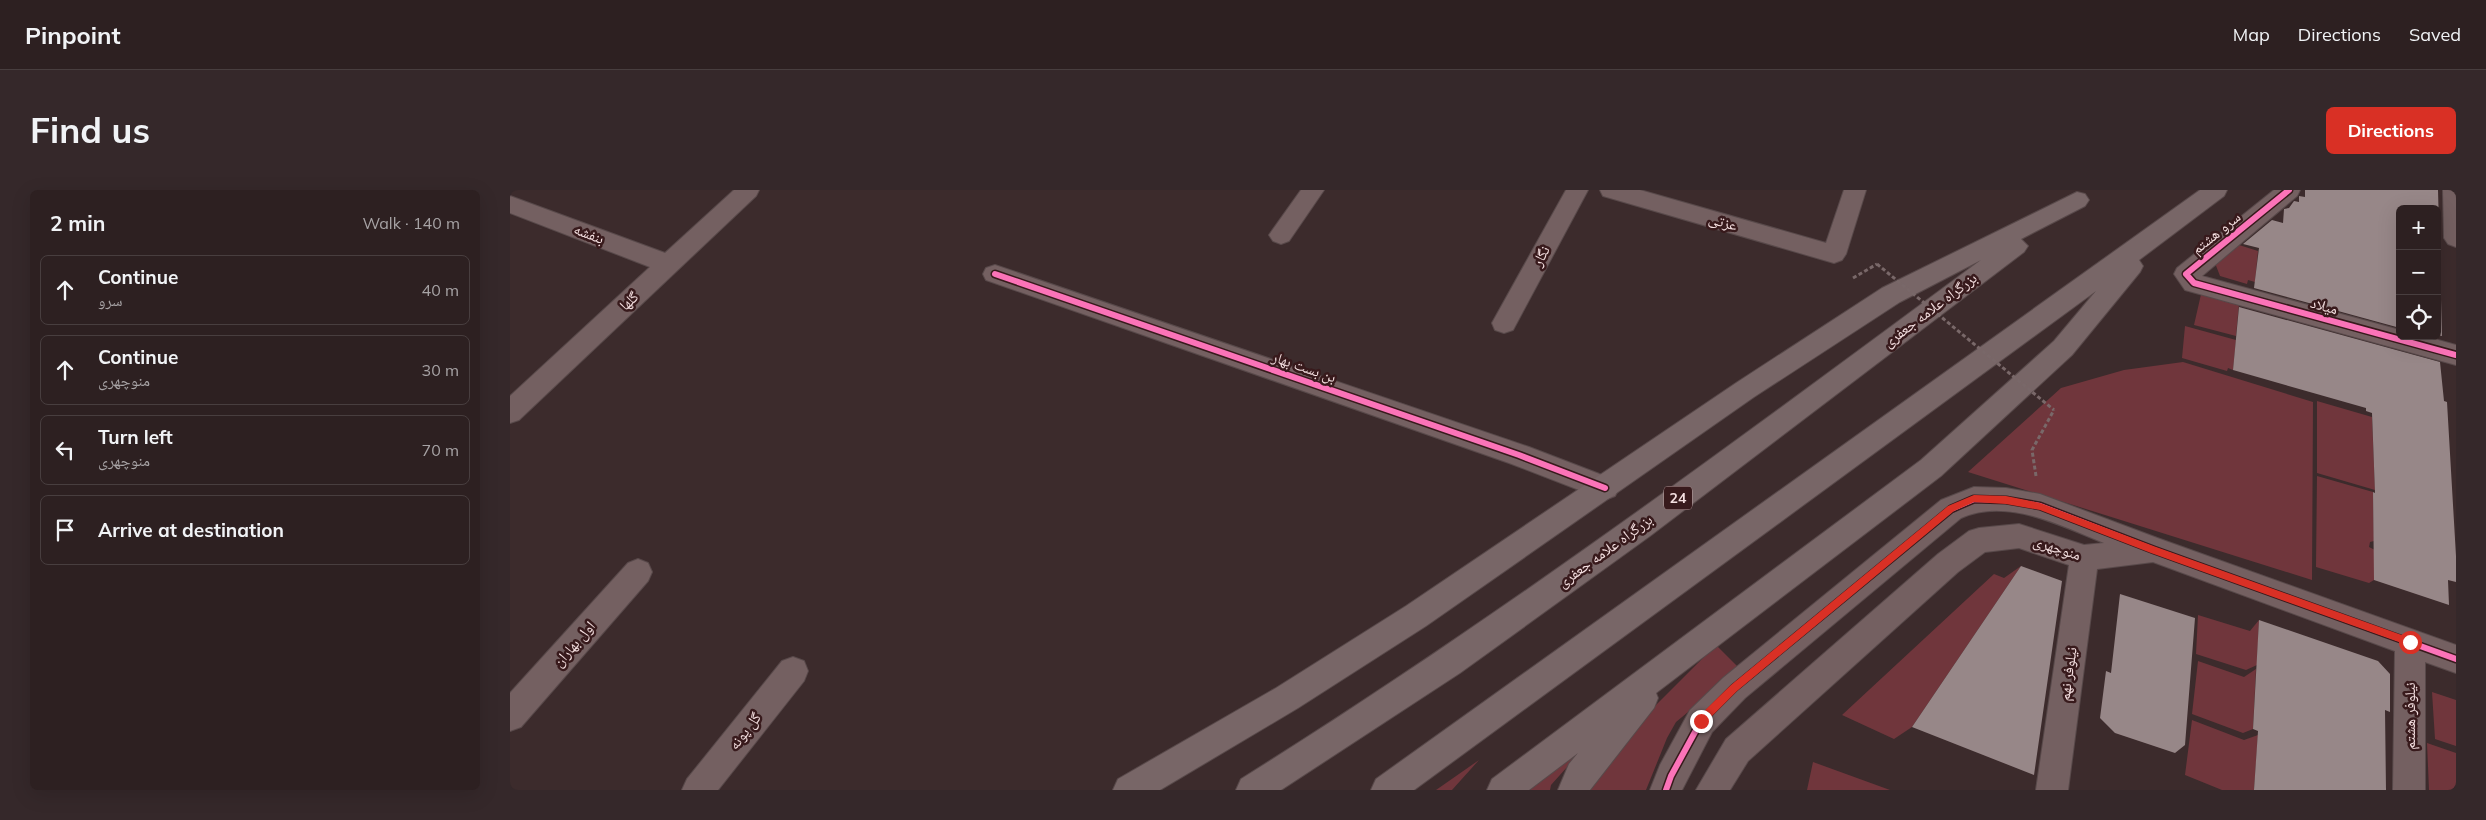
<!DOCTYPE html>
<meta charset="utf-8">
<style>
:root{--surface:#2d2021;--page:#35282a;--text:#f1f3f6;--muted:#a7a3a5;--line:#483e3f;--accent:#d93025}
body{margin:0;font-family:Mulish,"Noto Naskh Arabic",sans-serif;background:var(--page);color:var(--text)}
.controls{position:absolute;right:15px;top:15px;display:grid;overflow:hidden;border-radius:8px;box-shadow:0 5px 20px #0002}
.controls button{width:45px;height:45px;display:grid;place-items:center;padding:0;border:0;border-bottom:1px solid var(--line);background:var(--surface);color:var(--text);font:25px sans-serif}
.stop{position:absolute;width:15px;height:15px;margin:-11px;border:4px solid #d93025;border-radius:50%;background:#fff}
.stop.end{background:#d93025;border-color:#fff;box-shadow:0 1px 5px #0008}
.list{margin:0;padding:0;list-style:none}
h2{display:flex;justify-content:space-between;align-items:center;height:65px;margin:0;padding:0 20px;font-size:21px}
h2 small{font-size:16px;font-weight:400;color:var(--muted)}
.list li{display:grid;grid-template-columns:32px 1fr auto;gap:15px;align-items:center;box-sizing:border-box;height:70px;margin:0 10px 10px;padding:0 10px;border:1px solid var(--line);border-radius:8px}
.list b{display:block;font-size:19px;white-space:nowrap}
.list p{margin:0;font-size:16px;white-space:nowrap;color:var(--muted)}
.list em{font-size:16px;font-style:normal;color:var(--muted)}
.icon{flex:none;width:28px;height:28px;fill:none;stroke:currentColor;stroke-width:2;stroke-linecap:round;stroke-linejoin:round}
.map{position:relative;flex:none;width:1946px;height:600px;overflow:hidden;border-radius:8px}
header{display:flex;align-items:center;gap:30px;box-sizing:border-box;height:70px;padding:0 25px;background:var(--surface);border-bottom:1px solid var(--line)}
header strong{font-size:24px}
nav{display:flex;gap:28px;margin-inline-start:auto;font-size:18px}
.intro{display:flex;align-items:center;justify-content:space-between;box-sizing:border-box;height:120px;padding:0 30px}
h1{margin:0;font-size:35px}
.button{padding:12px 22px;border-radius:8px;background:var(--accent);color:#fff;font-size:18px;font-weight:700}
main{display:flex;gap:30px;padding:0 30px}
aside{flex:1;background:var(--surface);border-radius:8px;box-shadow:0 5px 20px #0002}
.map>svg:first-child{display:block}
.green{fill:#70363c}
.building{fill:#978788}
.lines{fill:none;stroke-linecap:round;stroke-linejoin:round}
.minor-casing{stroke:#58494a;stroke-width:2}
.highway-casing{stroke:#58494a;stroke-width:2}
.path{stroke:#796869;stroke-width:3;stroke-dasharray:4 2.5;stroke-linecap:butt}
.minor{fill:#746061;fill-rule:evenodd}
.highway{fill:#786667;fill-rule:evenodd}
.path-bridge{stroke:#796869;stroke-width:3;stroke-dasharray:4 2.5;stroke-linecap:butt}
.cycleway-casing{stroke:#381a1c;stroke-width:9}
.cycleway{stroke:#fb73b8;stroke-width:6}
.route{fill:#d93025}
.labels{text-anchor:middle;stroke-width:5;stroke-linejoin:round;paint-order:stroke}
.shield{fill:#381a1c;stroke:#bca4a5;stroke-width:1}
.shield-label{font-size:14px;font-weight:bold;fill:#f4dfe0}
.street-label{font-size:15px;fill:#f4dfe0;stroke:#381a1c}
</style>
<header>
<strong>Pinpoint</strong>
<nav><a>Map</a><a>Directions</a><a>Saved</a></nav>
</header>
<div class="intro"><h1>Find us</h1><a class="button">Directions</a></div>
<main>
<aside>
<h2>2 min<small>Walk · 140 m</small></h2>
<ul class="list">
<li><svg class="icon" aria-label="ahead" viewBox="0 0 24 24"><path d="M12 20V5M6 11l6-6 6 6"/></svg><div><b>Continue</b><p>سرو</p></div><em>40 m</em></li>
<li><svg class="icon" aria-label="ahead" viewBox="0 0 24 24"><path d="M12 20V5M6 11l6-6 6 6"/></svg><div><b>Continue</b><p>منوچهری</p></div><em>30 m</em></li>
<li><svg class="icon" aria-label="left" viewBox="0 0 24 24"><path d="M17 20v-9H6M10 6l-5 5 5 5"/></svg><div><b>Turn left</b><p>منوچهری</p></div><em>70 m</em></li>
<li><svg class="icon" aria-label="arrive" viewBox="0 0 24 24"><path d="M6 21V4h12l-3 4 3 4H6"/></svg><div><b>Arrive at destination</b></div></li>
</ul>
</aside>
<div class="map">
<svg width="1946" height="600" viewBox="0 0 1946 600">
<rect width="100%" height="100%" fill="#3c2b2c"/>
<path class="green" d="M1729,55L1748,61L1745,92L1738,90L1737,94L1710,86L1705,73Z
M1692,100L1729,114L1726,146L1684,135Z
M1675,136L1726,150L1723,180L1718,178L1717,181L1672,168Z
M1673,172L1803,212L1802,390L1458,282L1551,198L1614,180Z
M1807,211L1862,227L1865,300L1807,283Z
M1807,286L1863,302L1864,351L1860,352L1859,357L1865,360L1864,390L1859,393L1806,377Z
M1511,376L1402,537L1384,549L1332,525L1484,384L1494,388Z
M1688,425L1740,441L1749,430L1747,475L1736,480L1686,464Z
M1206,455L1230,479L1166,532L1157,548L1136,600H1079L1128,533Z
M1688,471L1734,487L1746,479L1743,539L1733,543L1682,524Z
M1922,502L1946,510V556L1925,549Z
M1682,530L1734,550L1748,545L1744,600H1712L1675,585Z
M1917,553L1946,563V600H1919Z
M1075,557L1041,595L1040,600H1017Z
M969,570L942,600H926Z
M1303,572L1380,600H1297Z"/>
<path class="building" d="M1795,0H1928L1932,146L1927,145V19H1890V138L1744,98L1749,58L1733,54L1762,30L1773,33L1774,19L1779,18L1784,11L1789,12V6L1795,7Z
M1729,117L1930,172L1934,211L1937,212L1946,366V392L1938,390L1939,415L1864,390L1863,302L1865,303L1862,223L1856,221V218L1723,180Z
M1511,376L1552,391L1524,585L1402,537Z
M1610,404L1685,428L1675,555L1665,563L1605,543L1590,528L1596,481L1601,483Z
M1749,430L1868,471L1880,484V522L1875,520L1876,600H1744L1748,541L1743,539Z"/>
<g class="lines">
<defs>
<path id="minor" d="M224,0H249L246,6L9,230L0,233V206L140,77L0,23V6L155,63Z
M791,0H814L779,51L771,54L763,51L759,45Z
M1056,0H1078L1003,140L994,143L985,140L982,133Z
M1090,0H1130L1316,53L1334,0H1356L1336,64L1332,70L1324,73L1093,6Z
M1764,0H1790L1787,6L1692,86L1890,140V146H1914L1946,155V175L1675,100L1664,84L1667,78Z
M1933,0H1946V57L1938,54L1934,48Z
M485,75L1019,257L1105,290L1109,298L1105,306L1095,310L999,273L476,90L473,84L476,78Z
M1464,297L1496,298L1530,304L1650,349L1946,455V483L1915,472V600H1883L1885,461L1643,372L1587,379L1558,600H1526L1559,375L1509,358L1475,362L1448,382L1238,571L1220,600H1186L1216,549L1428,364L1459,341L1469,338L1509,334L1574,355L1594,353C1551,336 1497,307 1451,328L1235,508L1202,542L1172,600H1140L1150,575L1180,520L1213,488L1431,310Z
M128,369L138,373L142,382L138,391L11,537L0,541V503L118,373Z
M283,467L294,471L298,481L294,491L208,600H172L177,589L272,471Z"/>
<path id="highway" d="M1690,0H1717L1714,6L1629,70L1633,76L1630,82L1562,165L1431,286L1146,503L1148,508L1144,518L1080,600H1048L1059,574L1068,563L1019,600H977L982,589L1411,270L1544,151L1586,101L904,600H861L866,589Z
M1567,2L1575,4L1579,10L1575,16L1511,49L1518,56L1514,62L1140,346L950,483L771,600H726L731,589C987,429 1228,250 1471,70L1390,112L1244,207L916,436L788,518L650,600H603L608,589L766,498L896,416L1226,193L1372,98Z"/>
</defs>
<use href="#minor" class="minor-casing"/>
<use href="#highway" class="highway-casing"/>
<path class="path" d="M1343,88L1367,74
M1526,286L1522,260L1544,220"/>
<use href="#minor" class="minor"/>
<use href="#highway" class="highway"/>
<path class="path-bridge" d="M1367,74L1544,220"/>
<defs>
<path id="cycleway" d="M1779,0L1676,84L1684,93L1946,165
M485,84L1009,265L1095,298
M1156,600L1161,586L1191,531L1224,498L1441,319L1464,309L1496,310L1530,316L1644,360L1946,469"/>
</defs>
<use href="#cycleway" class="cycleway-casing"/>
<use href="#cycleway" class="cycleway"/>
</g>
<path class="route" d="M1464,305L1496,306L1530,313L1646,357L1900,448L1905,452L1900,456L1641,363L1530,320L1496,314L1464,312L1444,321L1227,501L1194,534H1187V528L1221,495L1438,316Z"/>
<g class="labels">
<rect class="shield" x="1154" y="296.5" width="28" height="23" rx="4"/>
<g class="shield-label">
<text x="1168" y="313">24</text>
</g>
<g class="street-label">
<text transform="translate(1213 32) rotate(16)" y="5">عزتی</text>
<text transform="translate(1706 43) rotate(-39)" y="5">سرو هشتم</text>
<text transform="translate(79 44) rotate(21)" y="5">بنفشه</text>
<text transform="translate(1031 66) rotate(-61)" y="5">نگار</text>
<text transform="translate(119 111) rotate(-43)" y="5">گلها</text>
<text transform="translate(1814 116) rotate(15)" y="5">میلاد</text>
<text transform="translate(1420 120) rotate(-37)" y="5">بزرگراه علامه جعفری</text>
<text transform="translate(794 177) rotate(19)" y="5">بن بست بهار</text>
<text transform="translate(1547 358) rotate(18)" y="5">منوچهری</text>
<text transform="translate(1095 361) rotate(-36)" y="5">بزرگراه علامه جعفری</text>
<text transform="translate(64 454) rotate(-49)" y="5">اول بهاران</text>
<text transform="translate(1558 484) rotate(-82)" y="5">نیلوفر نهم</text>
<text transform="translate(1900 526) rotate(-90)" y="5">نیلوفر هشتم</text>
<text transform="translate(235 541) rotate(-52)" y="5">گل پونه</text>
</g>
</g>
</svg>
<div class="controls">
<button>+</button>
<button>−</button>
<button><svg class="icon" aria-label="locate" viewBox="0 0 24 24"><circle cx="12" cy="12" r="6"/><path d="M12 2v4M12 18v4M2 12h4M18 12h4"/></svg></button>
</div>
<div class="stop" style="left:1900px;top:452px"></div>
<div class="stop end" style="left:1191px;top:531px"></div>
</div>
</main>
